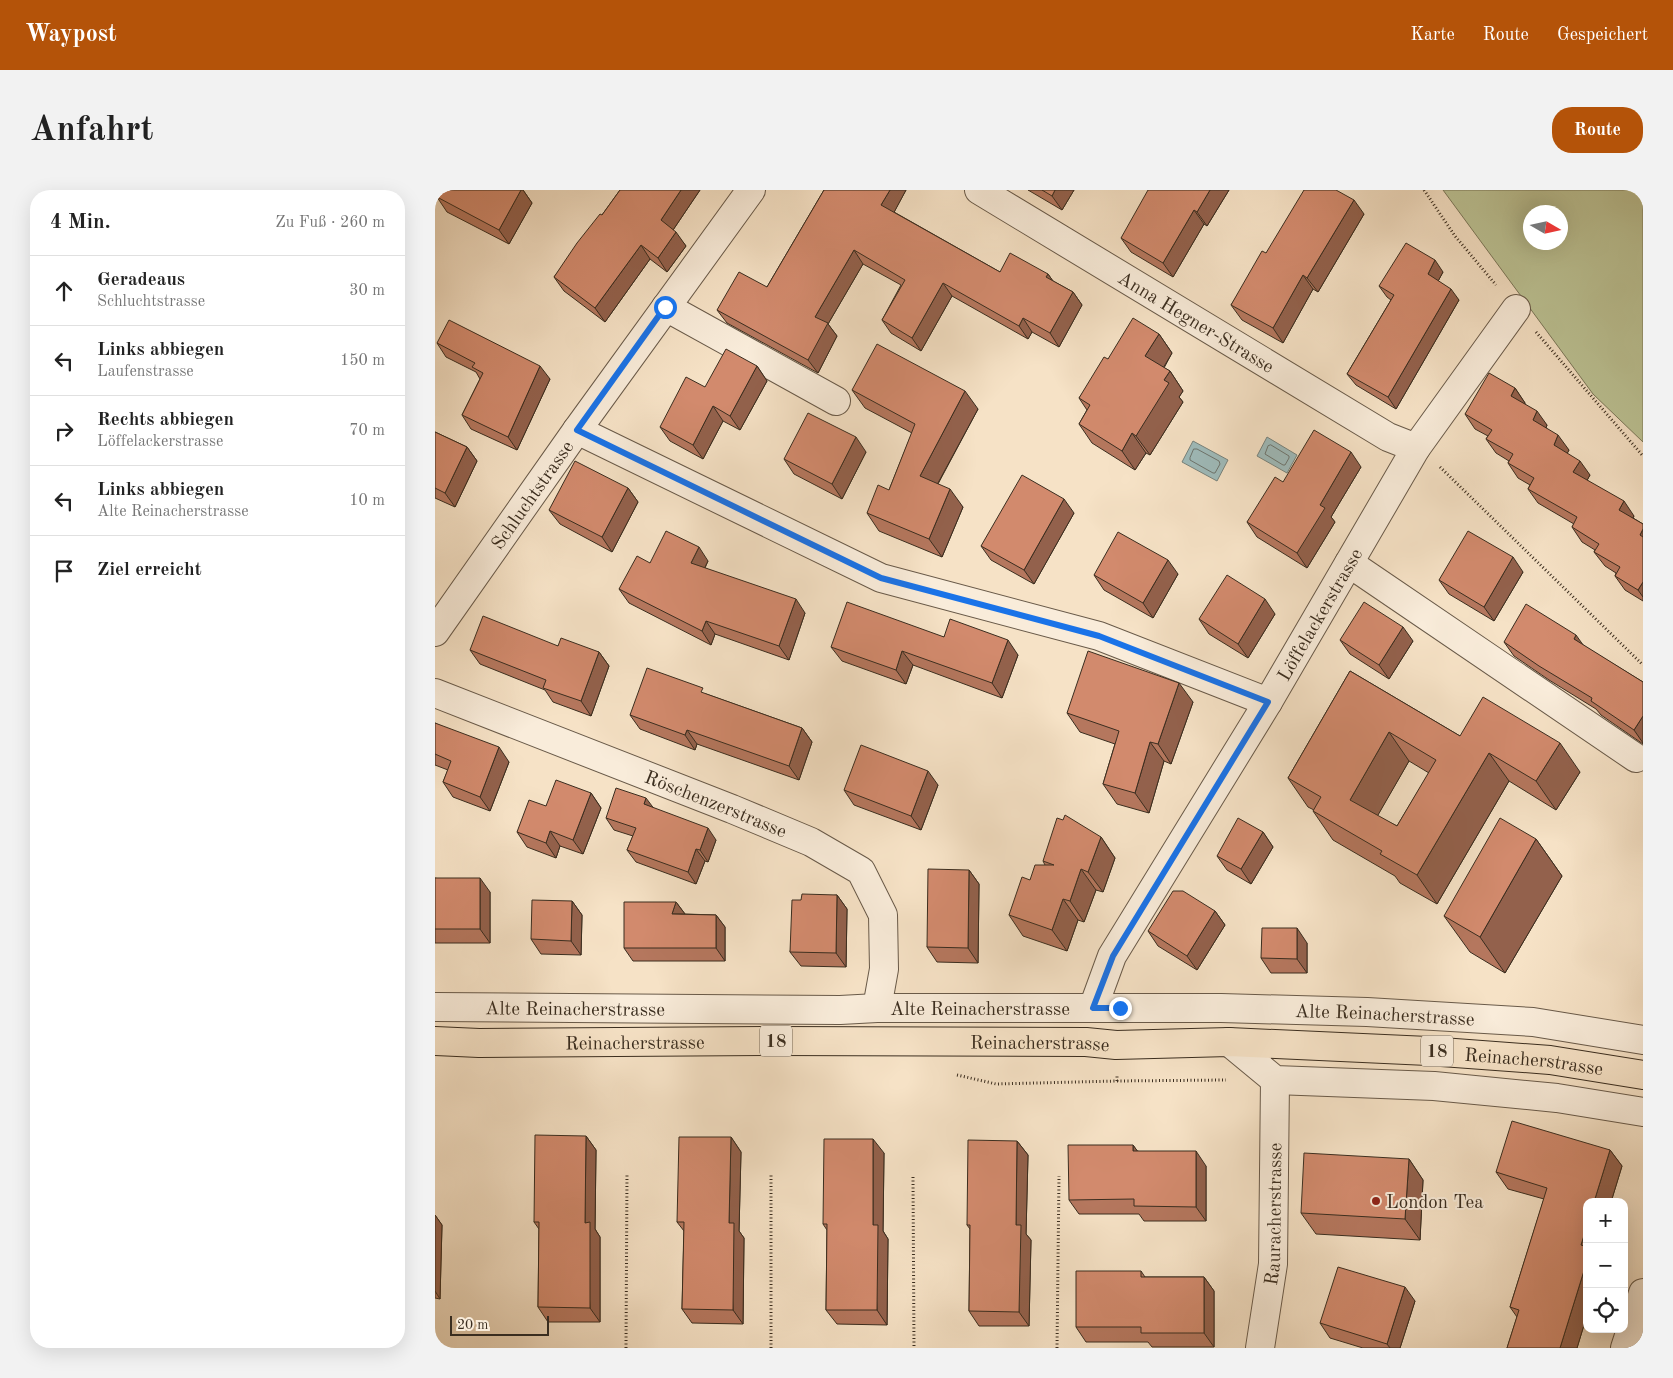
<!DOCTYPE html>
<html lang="de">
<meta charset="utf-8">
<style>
:root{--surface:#fff;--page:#f2f2f2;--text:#222;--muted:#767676;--line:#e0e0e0;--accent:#b45309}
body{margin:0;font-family:"Old Standard TT",serif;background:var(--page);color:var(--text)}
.controls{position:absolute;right:15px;bottom:15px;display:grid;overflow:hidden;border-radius:10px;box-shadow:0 5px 20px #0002}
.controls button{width:45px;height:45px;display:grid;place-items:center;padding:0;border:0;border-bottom:1px solid var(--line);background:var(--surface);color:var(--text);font:25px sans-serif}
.compass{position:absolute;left:1088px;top:15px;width:45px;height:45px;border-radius:50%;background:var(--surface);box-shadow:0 5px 20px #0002;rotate:99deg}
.scale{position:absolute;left:15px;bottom:12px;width:99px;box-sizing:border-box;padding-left:5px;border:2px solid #3a2d1f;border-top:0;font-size:14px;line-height:18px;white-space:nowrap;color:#3a2d1f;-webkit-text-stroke:4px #f9ecda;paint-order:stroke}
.stop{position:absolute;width:15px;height:15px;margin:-11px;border:4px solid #1a73e8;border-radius:50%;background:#fff}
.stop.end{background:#1a73e8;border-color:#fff;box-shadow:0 1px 5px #0008}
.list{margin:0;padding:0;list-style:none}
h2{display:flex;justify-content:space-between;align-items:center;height:65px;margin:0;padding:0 20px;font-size:21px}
h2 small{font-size:16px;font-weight:400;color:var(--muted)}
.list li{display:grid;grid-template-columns:32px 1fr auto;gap:15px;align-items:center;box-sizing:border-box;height:70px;padding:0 20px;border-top:1px solid var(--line)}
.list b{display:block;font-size:19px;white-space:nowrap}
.list p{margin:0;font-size:16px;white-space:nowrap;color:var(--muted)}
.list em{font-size:16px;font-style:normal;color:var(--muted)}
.icon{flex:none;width:28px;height:28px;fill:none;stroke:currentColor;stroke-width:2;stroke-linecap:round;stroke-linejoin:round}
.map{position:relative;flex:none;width:1208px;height:1158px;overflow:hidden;border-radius:20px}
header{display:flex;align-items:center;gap:30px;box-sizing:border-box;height:70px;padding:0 25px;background:var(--accent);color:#fff}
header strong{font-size:24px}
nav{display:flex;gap:28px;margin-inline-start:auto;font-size:18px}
.intro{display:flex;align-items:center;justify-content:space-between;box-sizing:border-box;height:120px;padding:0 30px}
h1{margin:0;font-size:35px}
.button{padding:12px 22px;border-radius:20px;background:var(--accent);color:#fff;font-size:18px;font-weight:700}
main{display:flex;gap:30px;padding:0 30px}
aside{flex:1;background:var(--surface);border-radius:20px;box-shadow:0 5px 20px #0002}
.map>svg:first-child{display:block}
.green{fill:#bcc395;stroke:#7b785a;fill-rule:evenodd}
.water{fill:#9fbcbc;stroke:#77837d}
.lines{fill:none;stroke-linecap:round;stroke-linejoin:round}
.shore{stroke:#6c746e;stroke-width:1}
.minor-casing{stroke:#695a49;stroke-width:30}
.major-casing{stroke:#3a2d1f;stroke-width:30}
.path{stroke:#3a2d1f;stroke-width:3;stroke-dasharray:1 2.5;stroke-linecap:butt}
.minor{stroke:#f9ecda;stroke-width:28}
.major{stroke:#f6e2c6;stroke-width:28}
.wall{fill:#b5775e;stroke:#3a2d1f;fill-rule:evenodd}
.shaded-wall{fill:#93614c;stroke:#3a2d1f}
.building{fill:#d28a6d;stroke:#3a2d1f;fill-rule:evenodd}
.route{stroke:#1a73e8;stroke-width:6}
.poi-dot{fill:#8f2418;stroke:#f9ecda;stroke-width:2}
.labels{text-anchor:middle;stroke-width:4;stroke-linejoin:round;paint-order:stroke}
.shield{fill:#f9ecda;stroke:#736657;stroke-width:1}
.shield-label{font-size:18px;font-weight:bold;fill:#3a2d1f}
.street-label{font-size:19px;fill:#3a2d1f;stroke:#f9ecda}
.poi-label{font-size:19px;fill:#3a2d1f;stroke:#f9ecda;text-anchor:start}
</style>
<header>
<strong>Waypost</strong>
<nav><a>Karte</a><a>Route</a><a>Gespeichert</a></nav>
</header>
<div class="intro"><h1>Anfahrt</h1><a class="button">Route</a></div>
<main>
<aside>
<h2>4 Min.<small>Zu Fuß · 260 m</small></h2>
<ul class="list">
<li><svg class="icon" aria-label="ahead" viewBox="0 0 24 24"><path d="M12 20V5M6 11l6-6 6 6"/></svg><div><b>Geradeaus</b><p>Schluchtstrasse</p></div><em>30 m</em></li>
<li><svg class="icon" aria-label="left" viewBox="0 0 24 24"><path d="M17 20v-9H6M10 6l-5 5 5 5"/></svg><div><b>Links abbiegen</b><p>Laufenstrasse</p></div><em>150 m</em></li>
<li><svg class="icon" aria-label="right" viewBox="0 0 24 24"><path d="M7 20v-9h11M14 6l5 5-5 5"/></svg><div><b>Rechts abbiegen</b><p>Löffelackerstrasse</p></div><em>70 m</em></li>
<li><svg class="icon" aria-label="left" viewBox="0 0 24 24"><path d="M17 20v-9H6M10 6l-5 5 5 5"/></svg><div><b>Links abbiegen</b><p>Alte Reinacherstrasse</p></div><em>10 m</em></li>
<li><svg class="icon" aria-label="arrive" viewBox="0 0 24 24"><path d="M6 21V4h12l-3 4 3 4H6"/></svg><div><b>Ziel erreicht</b></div></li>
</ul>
</aside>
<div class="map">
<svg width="1208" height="1158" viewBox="0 0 1208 1158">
<rect width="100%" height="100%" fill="#f6e2c6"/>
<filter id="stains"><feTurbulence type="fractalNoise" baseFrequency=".004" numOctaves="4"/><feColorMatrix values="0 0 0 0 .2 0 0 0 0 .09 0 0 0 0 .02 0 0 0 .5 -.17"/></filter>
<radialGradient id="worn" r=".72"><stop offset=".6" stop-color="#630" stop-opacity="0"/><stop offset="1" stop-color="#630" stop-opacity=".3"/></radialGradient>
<path class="green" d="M1008,0H1208V252L1158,204ZM1096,22H1126V52H1096Z"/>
<path class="water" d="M832,247L862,265L852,283L822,266Z
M758,251L793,270L782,291L747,272Z"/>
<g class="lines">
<path class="shore" d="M836,255L854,266V268L850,275H848L830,264L833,256Z
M759,259H762L784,271L785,274L780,283H778L755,270V268Z"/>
<defs>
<g id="minor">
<path id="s1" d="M544,0L953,247L981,258"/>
<path d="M231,117L401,211"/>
<path d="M142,240L446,388L664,446L833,512"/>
<path d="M914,373L1201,568"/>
<path id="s2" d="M0,442L142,240L316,0"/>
<path id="s3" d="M0,503L297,619L376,652L426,681L448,725L449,779L442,818"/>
<path id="s4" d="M0,817L405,820L442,818H786L932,822L1098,832L1208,850"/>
<path id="s5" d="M658,818L677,766L833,512L981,258L1081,119"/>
<path d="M794,852L840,890L999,896L1122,908L1208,922"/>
<path id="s6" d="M825,1158L838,1074L840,890"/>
<path d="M1190,1158L1208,1103"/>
</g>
<g id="major">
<path id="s7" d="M0,851L44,853L340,851L651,852L681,855L794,852L993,861L1115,870L1208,885"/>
</g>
</defs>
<use href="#minor" class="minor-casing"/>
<use href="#major" class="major-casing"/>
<path class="path" d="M989,0L1020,46L1061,95
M1101,142L1208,266
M1005,277L1208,475
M522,885L561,894L682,891V886
M682,891L791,890
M478,987L479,1158
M191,1158L192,983
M336,1158V985
M622,1158L624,986"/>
<use href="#minor" class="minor"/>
<use href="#major" class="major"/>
</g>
<path class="wall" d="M6,0H88L97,13L74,54L12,22L2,7Z
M185,0H265L238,40L251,56L232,82L215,69L170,132L129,101L119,87L167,25Z
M389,0H471L459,22L565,82L613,84L618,91L638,102L647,115L624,157L597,142L593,149L517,106L486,161L456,143L447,130L466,95L428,74L393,134L402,146L383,183L292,133L282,120L332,97Z
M593,0H639L627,20Z
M794,0L772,36L769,34L738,87L696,62L686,48Z
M929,24L883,102L878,99L848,153L807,130L796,115L831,63Z
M1008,82L1003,91L1024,110L961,219L921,195L912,184L956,110L952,107L944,96Z
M724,144L737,163L729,178L735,181L748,201L744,207L748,212L715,265L711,263L700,280L657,253L644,234L652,220L644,208L673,169Z
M2,153L115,189L82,260L36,239L27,225L45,189L41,182L11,167Z
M322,176L332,191L305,240L288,231L268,269L235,251L225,237Z
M1080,198L1090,213V214L1112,235L1111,238L1134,260L1132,263L1155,285L1152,290L1199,326L1198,328L1208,334V411L1190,400L1180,386L1181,383L1170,376L1159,362L1160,360L1147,352L1137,337L1139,334L1103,313L1093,299L1095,295L1083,288L1073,273L1074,271L1061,263L1051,249L1053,246L1040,239L1030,224Z
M417,200L543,219L503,294L528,317L507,367L444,341L432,323L454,300L477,243L430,218Z
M0,242L32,257L42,271L20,317L0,308Z
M431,262L407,309L359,284L349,269Z
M926,277L896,327L900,332L872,378L822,347L812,332L848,292Z
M193,298L203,312L177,362L125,334L114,320Z
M639,323L599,394L556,370L546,356Z
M273,371L270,378L370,423L354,470L280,444L276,455L194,413L184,399L215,373Z
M1088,382L1059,431L1014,404L1004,390Z
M743,384L718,428L669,400L659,385Z
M840,424L813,468L774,444L764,429Z
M509,447L583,465L567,508L478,475L471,494L407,471L396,457Z
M905,450L978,451L954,489L915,464Z
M1069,452L1149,456L1208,492V554L1166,525L1161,519L1114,490L1079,466Z
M123,456L164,462L174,476L156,526L118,512L110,500L45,474L35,460Z
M915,481L1025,546L1145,582L1121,620L1074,591L1002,714L965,693L960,686L898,650L878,621L879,620L873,617L853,588ZM974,571L994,583L962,636L942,626Z
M271,504L367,538L377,552L364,590L262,554L260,560L205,539L195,525Z
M758,512L736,574L729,571L714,623L682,614L668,594L680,554L645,542L632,523Z
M0,533L74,572L55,621L18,607L8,592L13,580L0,575Z
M503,595L486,640L419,615L409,600Z
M156,603L166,618L148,664L125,656L121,668L92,657L82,642L111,616Z
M218,618L281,650L273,672L270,671L261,694L201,672L192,660L198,646L179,640L171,628Z
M828,642L838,657L816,694L792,680L782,666Z
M666,647L680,668L668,702L661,700L649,732L643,730L632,761L588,746L574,725L610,675L608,671Z
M1101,649L1127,686L1070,783L1035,762L1009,726Z
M534,680L544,694L543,773L502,772L492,757Z
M0,688L55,702V753H0Z
M402,705L412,719L411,777L366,776L355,762L366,710Z
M137,711L147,725L146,765L106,764L96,749Z
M241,712L250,724L281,725L290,737V771H198L189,758Z
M780,721L790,735L762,780L723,756L713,741Z
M872,753V783H836L826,768Z
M151,946L161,960L160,1039L165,1047V1132H113L103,1117L104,1039L99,1032Z
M296,947L306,962L304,1041L309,1048L308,1134L257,1133L247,1119L249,1041L242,1032Z
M582,951L593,965L591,1044L596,1050L594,1136H544L534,1121L535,1039L532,1035Z
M698,955L702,961L771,976V1031H709L704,1024H644L634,1010Z
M1175,960L1187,976L1176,1012H1152V1125L1142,1158H1072L1082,1127L1075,1117L1109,1009L1073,999L1061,982Z
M449,963L448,1041L453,1049L452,1135L402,1134L391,1120L392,1040L388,1034Z
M974,969L988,990L985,1050L881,1044L866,1023Z
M0,1025L7,1035L5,1109L0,1108Z
M706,1081L710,1087H769L779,1101V1157H717L713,1152H651L641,1137Z
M980,1111L965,1158H928L895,1148L885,1133Z"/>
<path class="shaded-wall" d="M86,0H88L97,13L74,54L64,40Z
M246,0H265L236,43L226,30Z
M455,0H471L456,28L446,15Z
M620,0H639L627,20L617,6Z
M775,0H794L772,36L762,22Z
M919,10L929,24L883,102L872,88Z
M759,20L769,34L738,87L728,73Z
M241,42L251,56L232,82L223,68Z
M206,55L215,69L170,132L160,118Z
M419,60L428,74L393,134L402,146L383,183L373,170L380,127Z
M1000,70L1008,82L1001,95L993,84Z
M613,84L622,97L611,87Z
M868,85L878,99L848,153L838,138Z
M508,93L517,106L486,161L477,148Z
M1016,99L1024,110L961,219L953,207Z
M638,102L647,115L624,157L615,143Z
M588,128L597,142L593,149L584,136Z
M724,144L737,163L724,185L710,166Z
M105,176L115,189L82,260L73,247Z
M322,176L332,191L305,240L295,226Z
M735,181L748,201L744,207L748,212L715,265L701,246L729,190Z
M1080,198L1090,213L1086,220L1076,206Z
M530,201L543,219L497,304L485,286Z
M278,216L288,231L268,269L258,255Z
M1102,221L1112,235L1108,245L1098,230Z
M697,243L711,263L700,280L687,261Z
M1123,245L1134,260L1129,270L1119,255Z
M421,247L431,262L407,309L397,294Z
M32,257L42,271L20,317L10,303Z
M916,262L926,277L896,327L900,332L872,378L862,363L885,315Z
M1145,271L1155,285L1149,296L1138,282Z
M193,298L203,312L177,362L167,347Z
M515,299L528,317L507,367L494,349Z
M629,309L639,323L599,394L589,380Z
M1189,311L1199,326L1194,334L1184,320Z
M1208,339V350L1205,345Z
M264,357L273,371L265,387L256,373Z
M1078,367L1088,382L1059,431L1049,417Z
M733,370L743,384L718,428L708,413Z
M1208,392V407L1203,400Z
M361,409L370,423L354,470L344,456Z
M830,409L840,424L813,468L803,454Z
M271,431L280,444L276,455L267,441Z
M968,437L978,451L954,489L944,475Z
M1141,445L1151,459L1139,449Z
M573,450L583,465L567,508L557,493Z
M467,461L478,475L471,494L461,480Z
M164,462L174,476L156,526L146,511Z
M744,493L758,512L736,574L723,554Z
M1208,526V553L1199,540Z
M367,538L377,552L364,590L354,576Z
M252,540L262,554L260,560L250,545Z
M954,542L974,571L935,639L915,610Z
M715,552L729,571L714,623L700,603Z
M1125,553L1145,582L1121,620L1101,591Z
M64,557L74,572L55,621L45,607Z
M1054,563L1074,591L1002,714L982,685Z
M493,581L503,595L486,640L476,626Z
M156,603L166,618L148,664L138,650Z
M211,608L220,620L209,614Z
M273,638L281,650L273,672L265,660Z
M115,641L125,656L121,668L111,653Z
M828,642L838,657L816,694L806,679Z
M666,647L680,668L668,702L653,682Z
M1101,649L1127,686L1070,783L1045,747Z
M261,659L270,671L261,694L253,682Z
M646,679L661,700L649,732L635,711Z
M534,680L544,694L543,773L533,758Z
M45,688L55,702V753L45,739Z
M402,705L412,719L411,777L401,763Z
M628,709L643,730L632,761L617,740Z
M137,711L147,725L146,765L136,751Z
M241,712L250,724H237Z
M780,721L790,735L762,780L752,766Z
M281,725L290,737V771L281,758Z
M862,738L872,753V783L862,769Z
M151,946L161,960L160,1039L165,1047V1132L155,1118L150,1033Z
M296,947L306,962L304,1041L309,1048L308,1134L298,1120L294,1033Z
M438,949L449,963L448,1041L453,1049L452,1135L442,1120L438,1035Z
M582,951L593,965L591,1044L596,1050L594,1136L584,1122L581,1035Z
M698,955L709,970L698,961Z
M1175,960L1187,976L1176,1012H1159Z
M761,961L771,976V1031L761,1017Z
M974,969L988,990L985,1050L970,1029Z
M0,1025L7,1035L5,1109L0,1101Z
M1152,1036V1063L1146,1055Z
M1152,1071V1125L1142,1158H1125Z
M769,1087L779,1101V1157L769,1143Z
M970,1097L980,1111L965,1158H955L952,1154Z"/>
<path class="building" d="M6,0H86L64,40L2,7Z
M185,0H246L226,30L241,42L223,68L206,55L160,118L119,87L142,53L165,24L167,25Z
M389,0H455L446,15L565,82L575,63L613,84L611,87L638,102L615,143L588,128L584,136L508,93L477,148L447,130L470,90L419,60L380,127L393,133L373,170L282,120L304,82L332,97Z
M607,0H620L617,6Z
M713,0H775L762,22L759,20L728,73L686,48Z
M869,0H901L919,10L872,88L868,85L838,138L796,115L827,61L831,63Z
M971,53L1000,70L993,84L1016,99L953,207L912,184L959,105L944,96Z
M698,128L724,144L710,166L735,181L729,190L734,193L701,246L697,243L687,261L644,234L655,215L644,208L669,167L673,169Z
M14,130L105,176L73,247L27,225L48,183L37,177L40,173L2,153Z
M442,154L530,201L485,286L515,299L494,349L432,323L443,295L454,300L480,234L417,200Z
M291,159L322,176L295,226L278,216L258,255L225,237L251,187L270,197Z
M1054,183L1080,198L1076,206L1102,221L1098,230L1123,245L1119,255L1145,271L1138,282L1189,311L1184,320L1208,334V339L1205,345L1208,347V392L1203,400L1180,386L1185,377L1159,362L1164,354L1137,337L1142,327L1093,299L1099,288L1073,273L1078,264L1051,249L1057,240L1030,224Z
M373,223L421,247L397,294L349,269Z
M879,240L916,262L885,315L890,318L862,363L812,332L840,287L848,292Z
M0,242L32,257L10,303L0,298Z
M140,271L193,298L167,347L114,320Z
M587,285L629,309L589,380L546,356Z
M231,341L264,357L256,373L361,409L344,456L271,431L267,441L184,399L202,366L215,373Z
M1033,341L1078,367L1049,417L1004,390Z
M683,342L733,370L708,413L659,385Z
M792,385L830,409L803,454L764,429Z
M412,412L509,447L515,429L573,450L557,493L467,461L461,480L396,457Z
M929,412L968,437L944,475L905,450Z
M1091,414L1141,445L1139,449L1208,492V526L1199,540L1156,511L1157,508L1104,476L1069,452Z
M48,426L123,456L126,448L164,462L146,511L108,498L111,490L35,460Z
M653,461L744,493L723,554L715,552L700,603L668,594L684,541L632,523Z
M212,478L268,498L266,502L367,538L354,576L252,540L250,545L195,525Z
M915,481L1025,546L1048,507L1125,553L1101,591L1054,563L982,685L945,664L947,661L878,621L886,607L853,588ZM954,542L1001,570L962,636L915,610Z
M0,533L64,557L45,607L8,592L16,571L0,564Z
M426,555L493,581L476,626L409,600Z
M121,590L156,603L138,650L115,641L111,653L82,642L94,610L111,616Z
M181,598L211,608L209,614L273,638L265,660L261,659L253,682L192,660L201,638L171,628Z
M630,625L666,647L653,682L646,679L635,711L628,709L617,740L574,725L587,687L595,690L600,675H619L608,671L622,628L628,630Z
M803,628L828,642L806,679L782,666Z
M1065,628L1101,649L1045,747L1009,726Z
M493,679L534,680L533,758L492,757Z
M0,688H45V739H0Z
M738,701H748L780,721L752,766L713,741Z
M367,704L402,705L401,763L355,762L357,710H366Z
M97,710L137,711L136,751L96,749Z
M189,712H241L237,724L281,725V758H189Z
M827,738H862V769L826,768Z
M1077,931L1175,960L1159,1012H1152V1036L1146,1055L1152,1057V1071L1125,1158H1072L1084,1120L1075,1117L1112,998L1061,982Z
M100,945L151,946L150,1033L155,1032V1118L103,1117L104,1032H99Z
M244,947H296L294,1033H299L298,1120L247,1119L249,1032H242Z
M389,949H438V1035H443L442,1120H391L392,1034H388Z
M533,950L582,951L581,1035H586L584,1122L534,1121L535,1035H532Z
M633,955H698V961H761V1017L699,1016V1009L634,1010Z
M869,963L974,969L970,1029L866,1023Z
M903,1077L970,1097L952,1154L885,1133Z
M641,1081H706V1087H769V1143H706V1137H641Z"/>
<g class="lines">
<path class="route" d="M230,117L142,240L446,388L664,446L833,512L678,766L658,818H685"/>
</g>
<circle class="poi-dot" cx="941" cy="1011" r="5"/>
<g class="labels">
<g class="shield">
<rect x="325" y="835.5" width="32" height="31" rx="4"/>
<rect x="986" y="845.5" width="32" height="31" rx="4"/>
</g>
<g class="shield-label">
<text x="341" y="857">18</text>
<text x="1002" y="867">18</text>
</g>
<g class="street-label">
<text dy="7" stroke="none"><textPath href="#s1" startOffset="254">Anna Hegner-Strasse</textPath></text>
<text dy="7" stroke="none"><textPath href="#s2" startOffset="168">Schluchtstrasse</textPath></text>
<text dy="7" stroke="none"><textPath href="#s5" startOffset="455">Löffelackerstrasse</textPath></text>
<text dy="7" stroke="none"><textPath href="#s3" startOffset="302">Röschenzerstrasse</textPath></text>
<text dy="7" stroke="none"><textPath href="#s4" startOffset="140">Alte Reinacherstrasse</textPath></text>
<text dy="7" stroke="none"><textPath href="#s4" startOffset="545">Alte Reinacherstrasse</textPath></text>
<text dy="7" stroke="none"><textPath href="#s4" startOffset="950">Alte Reinacherstrasse</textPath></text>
<text dy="7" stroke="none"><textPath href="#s7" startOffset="200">Reinacherstrasse</textPath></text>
<text dy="7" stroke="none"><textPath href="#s7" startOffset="605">Reinacherstrasse</textPath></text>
<text dy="7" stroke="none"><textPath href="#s7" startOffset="1100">Reinacherstrasse</textPath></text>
<text dy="7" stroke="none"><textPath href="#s6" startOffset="135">Rauracherstrasse</textPath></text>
</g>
<g class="poi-label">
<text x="951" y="1018">London Tea</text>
</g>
</g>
<rect width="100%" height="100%" filter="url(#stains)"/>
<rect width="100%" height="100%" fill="url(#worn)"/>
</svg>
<div class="controls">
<button>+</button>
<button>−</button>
<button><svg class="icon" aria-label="locate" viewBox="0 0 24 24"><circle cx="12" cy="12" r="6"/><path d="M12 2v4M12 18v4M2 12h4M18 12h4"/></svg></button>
</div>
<svg class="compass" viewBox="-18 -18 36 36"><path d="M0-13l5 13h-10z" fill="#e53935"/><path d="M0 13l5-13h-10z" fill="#767676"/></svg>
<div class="scale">20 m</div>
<div class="stop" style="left:230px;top:117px"></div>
<div class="stop end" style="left:685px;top:818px"></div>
</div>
</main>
